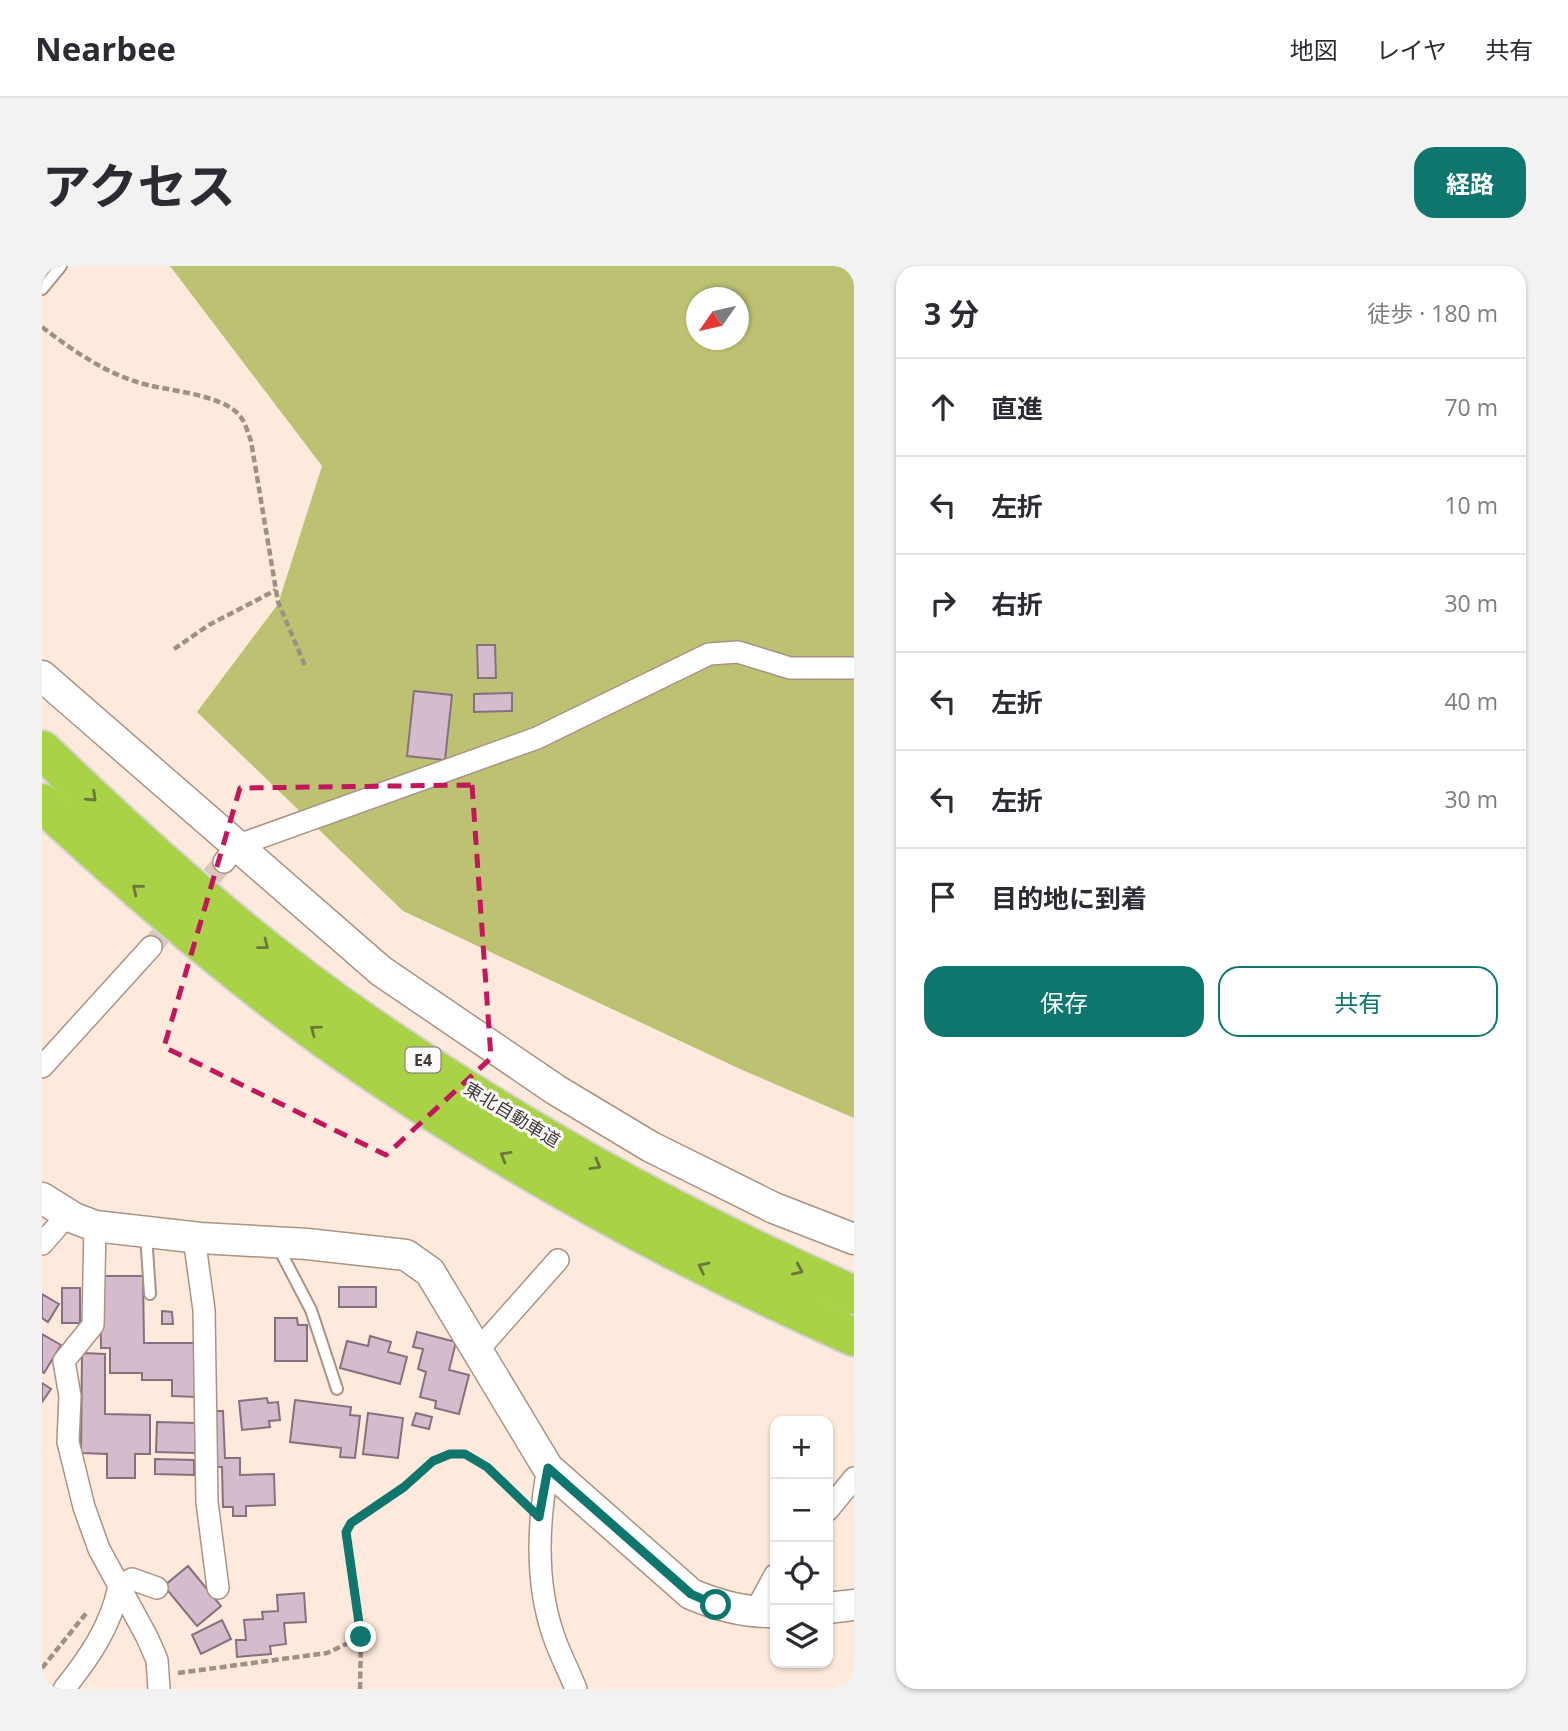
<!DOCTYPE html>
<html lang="ja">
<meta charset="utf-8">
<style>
:root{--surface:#fff;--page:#f2f2f3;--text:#2b2b33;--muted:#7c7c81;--line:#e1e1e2;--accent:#0f766e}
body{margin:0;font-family:"Open Sans","Noto Sans JP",sans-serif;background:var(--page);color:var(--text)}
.controls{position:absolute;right:21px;bottom:21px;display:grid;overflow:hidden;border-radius:14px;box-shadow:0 2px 5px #0004}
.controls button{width:63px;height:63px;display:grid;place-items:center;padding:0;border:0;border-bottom:2px solid var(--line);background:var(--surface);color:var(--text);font:35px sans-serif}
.compass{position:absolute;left:644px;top:21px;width:63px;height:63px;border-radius:50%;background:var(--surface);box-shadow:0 2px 5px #0004;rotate:236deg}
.stop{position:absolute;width:21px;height:21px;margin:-16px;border:5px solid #0f766e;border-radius:50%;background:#fff}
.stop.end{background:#0f766e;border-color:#fff;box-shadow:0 2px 7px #0008}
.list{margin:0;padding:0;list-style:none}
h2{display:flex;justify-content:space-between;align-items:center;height:91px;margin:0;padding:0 28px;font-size:30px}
h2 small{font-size:23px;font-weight:400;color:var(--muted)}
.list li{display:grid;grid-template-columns:46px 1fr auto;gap:21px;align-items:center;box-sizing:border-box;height:98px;padding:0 28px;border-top:2px solid var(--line)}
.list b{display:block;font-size:26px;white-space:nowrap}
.list em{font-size:23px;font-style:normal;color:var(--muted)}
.actions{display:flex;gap:14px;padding:21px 28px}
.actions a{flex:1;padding:16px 0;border:2px solid var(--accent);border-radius:21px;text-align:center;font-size:24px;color:var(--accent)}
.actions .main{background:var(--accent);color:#fff}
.icon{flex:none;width:38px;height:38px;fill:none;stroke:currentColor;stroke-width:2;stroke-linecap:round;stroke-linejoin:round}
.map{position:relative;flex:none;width:812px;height:1423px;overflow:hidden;border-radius:21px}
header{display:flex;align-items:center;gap:42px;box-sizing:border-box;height:98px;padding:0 35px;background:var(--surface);border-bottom:2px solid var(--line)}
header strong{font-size:33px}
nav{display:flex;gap:38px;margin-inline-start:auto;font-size:24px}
.intro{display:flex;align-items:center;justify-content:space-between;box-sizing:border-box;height:168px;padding:0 42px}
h1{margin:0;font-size:49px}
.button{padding:18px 32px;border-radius:21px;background:var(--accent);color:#fff;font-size:24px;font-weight:700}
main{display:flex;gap:42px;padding:0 42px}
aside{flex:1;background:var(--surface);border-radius:21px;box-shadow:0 2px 5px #0004}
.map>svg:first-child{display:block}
.green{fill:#bcc272;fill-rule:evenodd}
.building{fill:#d5bbcb;stroke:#87707e;stroke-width:2}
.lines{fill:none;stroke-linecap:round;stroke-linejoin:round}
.street-tunnel{stroke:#d9c7ba;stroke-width:21;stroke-dasharray:21 10;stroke-linecap:butt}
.lane-casing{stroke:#ab9384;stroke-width:14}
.street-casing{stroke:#ab9384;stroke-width:24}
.secondary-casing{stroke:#ab9384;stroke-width:33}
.highway-casing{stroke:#d6d3d2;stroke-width:42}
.path{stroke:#9f8f85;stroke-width:4.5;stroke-dasharray:7 3.5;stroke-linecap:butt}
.lane{stroke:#fff;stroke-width:10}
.street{stroke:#fff;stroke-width:21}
.secondary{stroke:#fff;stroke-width:30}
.highway{stroke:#a9d247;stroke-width:38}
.oneway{stroke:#6c763b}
.route{stroke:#0f766e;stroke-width:9}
.marked{fill:none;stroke:#c2185b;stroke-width:5;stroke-dasharray:14 9;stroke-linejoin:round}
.labels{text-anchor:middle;stroke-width:6;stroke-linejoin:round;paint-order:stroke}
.shield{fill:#fbfbfb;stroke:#7b736f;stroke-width:2}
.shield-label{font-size:16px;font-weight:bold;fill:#443933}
.street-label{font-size:18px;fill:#443933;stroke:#fbfbfb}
</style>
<header>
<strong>Nearbee</strong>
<nav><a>地図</a><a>レイヤ</a><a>共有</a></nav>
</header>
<div class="intro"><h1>アクセス</h1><a class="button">経路</a></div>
<main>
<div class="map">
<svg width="812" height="1423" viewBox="0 0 812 1423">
<rect width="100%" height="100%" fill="#feeadc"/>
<path class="green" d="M128,0H812V852L698,803L361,645L155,446L236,338L280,200ZM654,32H696V74H654Z"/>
<path class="building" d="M435,379H453L454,412H436Z
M372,425L410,429L403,494L365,490Z
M470,427V445L432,446V428Z
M58,1010H101L102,1077H155V1131L130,1130V1114H100V1107H68V1082H59Z
M297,1021H334V1041H297Z
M20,1022H38V1057H20Z
M0,1028L17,1038L6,1056L0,1052Z
M120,1045L130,1046L131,1058H120Z
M233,1052H255L256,1059H265V1095H233Z
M375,1066L414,1076L407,1104L427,1109L417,1148L393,1142L394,1135L378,1131L384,1106L376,1103L381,1083L371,1081Z
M0,1068L19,1079L2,1107L0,1106Z
M328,1070L349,1076L346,1086L365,1091L358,1118L298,1102L305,1075L326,1080Z
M40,1087L63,1088V1148L108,1149V1188H93V1212H65V1188L39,1187Z
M0,1117L9,1123L0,1136Z
M225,1132L226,1137L236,1136L238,1154L227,1155L228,1161L200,1164L197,1135Z
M253,1134L309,1141L308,1149L318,1150L313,1192L298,1191L299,1182L248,1176Z
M169,1145H181L183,1192H198V1209L232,1208L233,1239L204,1240V1250H191V1241H181L180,1201H170Z
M326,1147L361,1152L356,1192L321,1188Z
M374,1147L390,1151L387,1163L370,1159Z
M115,1156L153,1157V1187L114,1186Z
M113,1193L152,1194V1209L113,1208Z
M146,1300L179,1340L155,1360L122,1320Z
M262,1327L264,1356L242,1357L244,1378L228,1380L229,1388L195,1391L194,1374H204L202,1354L221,1353L220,1346L236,1345L235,1329Z
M180,1354L189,1373L159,1388L150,1369Z"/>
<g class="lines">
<path class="street-tunnel" d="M109,681L182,596"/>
<defs>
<path id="lane" d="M0,23L19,0
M104,968L108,1028
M235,979L269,1044L295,1123"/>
<path id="street" d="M182,596L194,580L495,472L667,388L696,386L748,402H812
M0,801L109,681
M53,960L51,1059L22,1095L28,1130L26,1176L42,1241L57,1283L105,1371L115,1394L117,1423
M152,971L162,1044L165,1236L176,1322
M0,978L26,948
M436,1084L516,994
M506,1202C496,1256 493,1315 511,1368C517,1387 527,1405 534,1423
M786,1244L812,1212
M713,1346L733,1309
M22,1423C47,1392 69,1360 77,1320L90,1313L115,1322"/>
<path id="secondary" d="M0,410L339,705L514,824L609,881L732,942L812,973
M0,932L32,952L53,960L158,972L265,978L364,989L388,1006L506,1202L649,1328C677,1340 703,1347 733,1346
M786,1342L812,1339"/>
<path id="highway" d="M0,484C100,580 208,678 323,757C477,863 641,954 812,1029
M0,537C94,624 192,709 297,783C459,896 631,990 812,1071"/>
</defs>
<use href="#lane" class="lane-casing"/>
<use href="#street" class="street-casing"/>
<use href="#secondary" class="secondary-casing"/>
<use href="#highway" class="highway-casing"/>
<path class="path" d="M0,61C29,83 60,105 95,116C121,125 180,127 198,150C203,156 206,167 209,175L236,336L264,402
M132,383L167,359L234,324
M0,1402L46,1345
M136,1407L285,1387L319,1371
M318,1423L319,1371L304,1266L309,1257L362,1221L391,1195L408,1188H423L445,1201L481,1235"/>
<use href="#lane" class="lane"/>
<use href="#street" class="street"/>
<use href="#secondary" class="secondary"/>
<use href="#highway" class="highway"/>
</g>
<defs><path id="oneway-chevron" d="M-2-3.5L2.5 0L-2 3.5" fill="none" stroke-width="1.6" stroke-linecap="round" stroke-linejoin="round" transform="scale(1.75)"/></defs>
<g class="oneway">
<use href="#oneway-chevron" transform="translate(50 531) rotate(43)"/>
<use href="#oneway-chevron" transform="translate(95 623) rotate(-141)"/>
<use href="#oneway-chevron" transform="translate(222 679) rotate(38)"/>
<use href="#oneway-chevron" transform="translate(273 764) rotate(-143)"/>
<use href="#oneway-chevron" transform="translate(463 890) rotate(-150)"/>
<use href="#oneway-chevron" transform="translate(554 899) rotate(30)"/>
<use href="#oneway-chevron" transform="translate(661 1001) rotate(-153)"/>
<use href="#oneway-chevron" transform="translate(756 1004) rotate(24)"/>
</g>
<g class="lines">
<path class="route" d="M319,1371L304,1266L309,1257L362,1221L391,1195L408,1188H423L445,1201L497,1251L506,1202L649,1328L674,1339"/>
</g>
<path class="marked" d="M430,519L449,792L344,889L122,781L198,522Z"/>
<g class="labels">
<rect class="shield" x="363.5" y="781.5" width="35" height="25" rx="5"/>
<g class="shield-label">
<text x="381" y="800">E4</text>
</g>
<g class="street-label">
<text transform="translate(470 849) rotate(31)" y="6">東北自動車道</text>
</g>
</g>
</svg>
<div class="controls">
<button>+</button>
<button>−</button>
<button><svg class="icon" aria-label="locate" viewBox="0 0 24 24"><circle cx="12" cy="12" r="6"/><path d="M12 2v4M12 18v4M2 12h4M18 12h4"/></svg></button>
<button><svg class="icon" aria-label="layers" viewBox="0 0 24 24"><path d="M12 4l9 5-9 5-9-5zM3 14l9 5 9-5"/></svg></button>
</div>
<svg class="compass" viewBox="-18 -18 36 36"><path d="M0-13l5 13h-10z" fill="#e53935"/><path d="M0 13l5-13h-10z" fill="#7c7c81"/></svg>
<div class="stop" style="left:674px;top:1339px"></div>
<div class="stop end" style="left:319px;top:1371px"></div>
</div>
<aside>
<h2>3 分<small>徒歩 · 180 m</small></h2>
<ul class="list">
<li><svg class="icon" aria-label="ahead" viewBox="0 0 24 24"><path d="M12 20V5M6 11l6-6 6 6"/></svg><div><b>直進</b></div><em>70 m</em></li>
<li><svg class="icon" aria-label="left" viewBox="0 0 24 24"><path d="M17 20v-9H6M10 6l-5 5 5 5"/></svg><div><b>左折</b></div><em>10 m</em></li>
<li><svg class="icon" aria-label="right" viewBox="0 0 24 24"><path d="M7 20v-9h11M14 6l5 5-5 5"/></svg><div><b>右折</b></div><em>30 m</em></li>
<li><svg class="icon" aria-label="left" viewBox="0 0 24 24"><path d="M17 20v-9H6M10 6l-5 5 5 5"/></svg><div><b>左折</b></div><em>40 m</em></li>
<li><svg class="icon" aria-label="left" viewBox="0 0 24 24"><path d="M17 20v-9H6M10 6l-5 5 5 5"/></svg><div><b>左折</b></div><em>30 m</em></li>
<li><svg class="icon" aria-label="arrive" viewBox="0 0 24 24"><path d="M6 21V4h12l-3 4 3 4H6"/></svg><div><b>目的地に到着</b></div></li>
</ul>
<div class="actions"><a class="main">保存</a><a>共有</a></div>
</aside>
</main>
